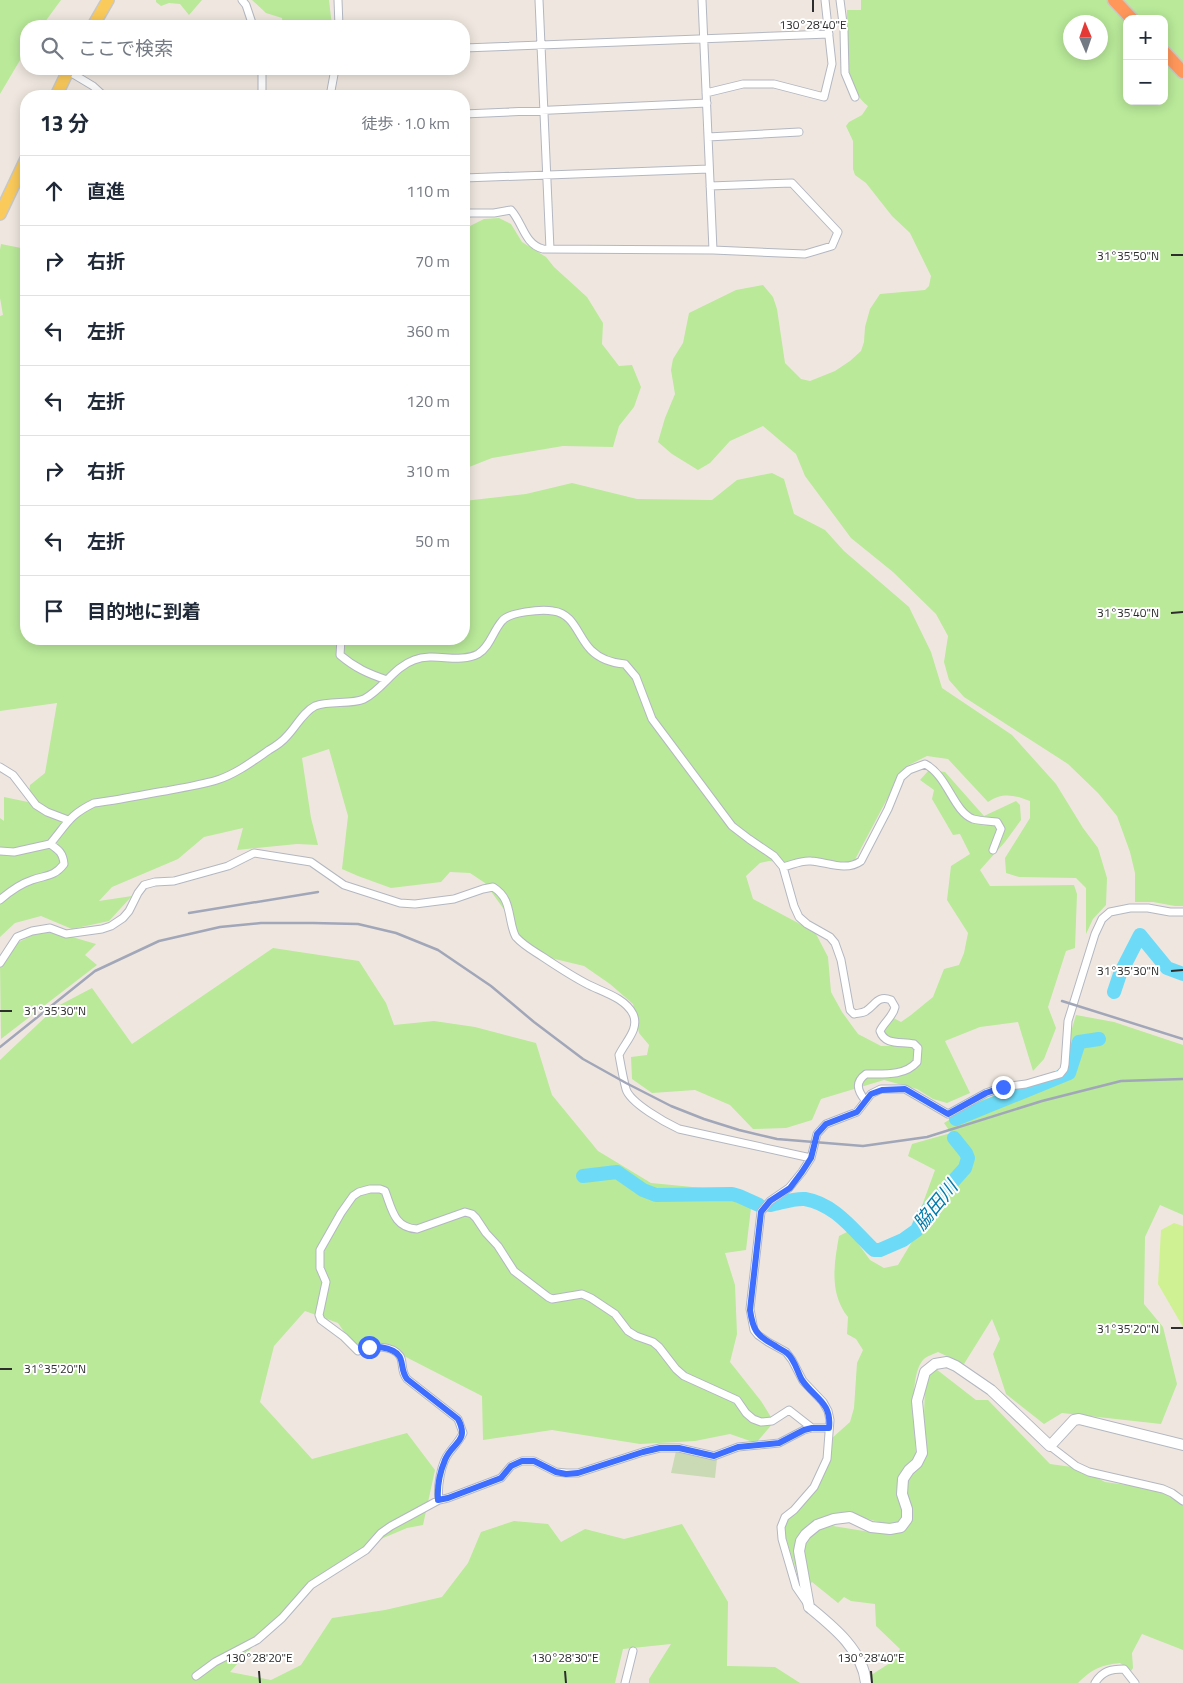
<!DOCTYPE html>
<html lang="ja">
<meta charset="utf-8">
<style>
:root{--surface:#fff;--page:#f2f2f3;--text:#1f2937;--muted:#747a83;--line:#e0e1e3}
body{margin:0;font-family:"Titillium Web","Noto Sans JP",sans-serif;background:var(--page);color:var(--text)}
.controls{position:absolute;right:15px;top:15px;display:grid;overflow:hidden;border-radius:10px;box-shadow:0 2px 12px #0003}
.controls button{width:45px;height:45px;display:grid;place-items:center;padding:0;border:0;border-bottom:1px solid var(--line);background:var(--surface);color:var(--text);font:25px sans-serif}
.compass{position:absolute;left:1063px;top:15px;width:45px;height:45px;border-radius:50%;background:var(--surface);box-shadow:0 2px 12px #0003;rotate:358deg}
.stop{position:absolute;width:15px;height:15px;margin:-11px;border:4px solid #3d6eff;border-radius:50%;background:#fff}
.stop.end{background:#3d6eff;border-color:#fff;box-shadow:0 1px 5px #0008}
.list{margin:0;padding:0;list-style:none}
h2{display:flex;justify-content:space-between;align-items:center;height:65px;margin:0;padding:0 20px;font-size:21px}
h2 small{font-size:16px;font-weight:400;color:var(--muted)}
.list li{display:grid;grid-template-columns:32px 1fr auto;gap:15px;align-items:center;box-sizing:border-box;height:70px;padding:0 20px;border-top:1px solid var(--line)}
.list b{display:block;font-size:19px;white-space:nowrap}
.list em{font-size:16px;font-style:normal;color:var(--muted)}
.icon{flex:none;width:28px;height:28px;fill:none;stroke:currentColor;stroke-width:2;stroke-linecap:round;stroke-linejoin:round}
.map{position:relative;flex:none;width:1183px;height:1683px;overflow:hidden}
.search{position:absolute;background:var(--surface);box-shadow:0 2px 12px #0003;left:20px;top:20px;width:450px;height:55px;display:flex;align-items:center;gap:12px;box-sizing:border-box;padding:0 18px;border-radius:20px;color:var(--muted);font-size:19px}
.panel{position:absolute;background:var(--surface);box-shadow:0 2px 12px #0003;left:20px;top:90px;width:450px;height:555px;border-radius:20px}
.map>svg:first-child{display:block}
.green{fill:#b9e999;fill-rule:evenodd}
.cemetery{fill:#cadab5}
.pitch{fill:#cff194}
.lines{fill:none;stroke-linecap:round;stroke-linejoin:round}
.river{stroke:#6ddbf7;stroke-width:14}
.street-casing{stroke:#b3b7c1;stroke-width:9}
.secondary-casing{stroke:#b3b7c1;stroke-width:12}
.primary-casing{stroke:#c8c8c8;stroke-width:14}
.highway-casing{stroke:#c8c8c8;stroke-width:15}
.street{stroke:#fff;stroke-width:7}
.secondary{stroke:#fff;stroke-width:10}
.primary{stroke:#faca5a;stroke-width:11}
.highway{stroke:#ff975b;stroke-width:12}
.rail{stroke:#a1a6b9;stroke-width:2.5}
.route{stroke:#3d6eff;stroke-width:6}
.ticks{fill:none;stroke:#2d2d2d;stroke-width:2}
.labels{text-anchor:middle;stroke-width:4;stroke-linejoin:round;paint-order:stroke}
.water-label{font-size:19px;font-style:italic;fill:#047caa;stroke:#fff}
.ticks-label{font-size:12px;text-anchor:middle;fill:#2d2d2d;stroke:#fff;stroke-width:4;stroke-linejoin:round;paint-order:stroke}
</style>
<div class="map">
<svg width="1183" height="1683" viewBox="0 0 1183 1683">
<rect width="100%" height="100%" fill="#efe7df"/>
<path class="green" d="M0,0H61L42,26H26V50L0,94Z
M156,0H202L189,15L180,4L169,3L161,6L156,2Z
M252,0H329L332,26H283L282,18L266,13Z
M861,0H1183V906H1175L1153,902H1135V873L1130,852L1117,816L1098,793L1068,764L964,697L949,680L944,662L948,636L936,614L893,572L851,538L805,476L796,454L763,426L730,441L710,463L698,470L672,454L658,442L665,418L675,394L671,370L673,359L683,343L689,313L736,290L763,285L773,297L777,309L785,363L801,379L810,381L835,371L850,361L861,351L864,342L865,327L870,309L880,294L925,290L929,286L931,276L910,233L892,216L866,183L855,175L853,169V141L846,126L849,122L862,115L868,106C859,100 850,84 848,73C845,54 847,30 847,10H861ZM1127,19H1164V101H1127ZM1070,22H1100V52H1070Z
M499,218L511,224L522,242L546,257L554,267L587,297L603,323L602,344L619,366L632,365L641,387L634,407L619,426L613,447L563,446L492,458L464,469V229L484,219Z
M26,231V639H464V501L526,494L572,483L637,499L712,500L737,480L772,473L784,479L794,514L825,530L844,551L909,607L931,652L942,688L1012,735L1056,784L1083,828L1098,848L1107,878L1106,905L1093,919L1086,934V888L1076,878L1019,877L1006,873L1005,858L1030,818V801C1015,795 1002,792 988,802L948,759L927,756L907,766L886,801L850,869L769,861L760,863L746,876L753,899L815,932L828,957L831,992L842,1012L858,1034L881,1046H899L901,1041L884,1039L878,1034L888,1015L901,1022L911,1015L933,997L944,969L959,965L964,953L968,933L947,900L951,866L970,854L960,834L953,835L932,799L934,790L920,780L929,770L945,772L984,816L1016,801L1020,805L1021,820L1005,842L980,870L990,886L1074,885L1077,894L1075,948L1066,951L1048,1007L1056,1028L1044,1059L1033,1071L1018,1022L980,1027L945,1041L970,1093L947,1103L933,1099L917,1089L884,1080L821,1099L812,1120L786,1128L753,1129L730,1105L695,1090L652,1093L632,1079L631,1057L647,1055L649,1045L639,1033L633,1004L610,984L584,966L530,953L520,942L508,915L485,883L470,873L450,872L441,882L391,888L358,876L342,869L348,816L329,749L302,758L311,818L318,845L297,844L237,850L243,828L204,837L178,859L112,887L99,901L132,896L109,921L72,929L41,916L15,923L0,937V818L4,821V797L28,802L30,785L45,773L57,703L0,711V316L3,315L0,298V250L1,244L21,248Z
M45,929L96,944L85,955L97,965L1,1039L0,961L13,945Z
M273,948L359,961L386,1003L394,1025L434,1021L475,1027L536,1043L552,1095L598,1151L651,1183L734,1191L751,1208L746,1250L725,1253L735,1285L737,1334L730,1362L761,1401L774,1422L756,1443L730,1434L695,1441L640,1444L552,1430L483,1440L482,1396L402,1355L352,1343L338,1323L305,1311L274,1346L260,1402L312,1459L407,1433L435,1470L423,1525L407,1528L369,1544L346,1561L302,1591L230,1672L271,1680L301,1665L332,1618L385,1610L442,1597L468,1563L481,1532L514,1521L548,1524L561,1542L585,1529L624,1539L682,1524L728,1602L727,1666L775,1667L800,1683H649V1679L671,1644L623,1649L615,1683H0V1060L56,1007L92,988L132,1044Z
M1076,1015L1114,1022L1183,1045V1215L1160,1205L1145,1237L1144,1304L1163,1327L1177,1384L1161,1424L1062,1413L1044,1424L1006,1394L993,1354L1000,1339L992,1319L964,1364L938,1352C934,1354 927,1356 924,1359C908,1374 915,1434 916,1455C912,1461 904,1467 901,1474C895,1488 905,1505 902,1520L895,1525C858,1521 837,1498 804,1531L801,1585L784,1532L786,1521L796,1512L818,1487L831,1460V1439L850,1422L854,1408L857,1363L863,1350L856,1339L847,1334L848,1317C829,1293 834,1264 839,1236L849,1231L870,1260L884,1268L898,1265L913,1240L919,1214L935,1170L908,1156L912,1144L951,1133L944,1123L982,1100L1058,1075Z
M936,1369L976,1400H988L1050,1464L1079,1468L1105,1482L1141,1487L1165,1494L1183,1505V1650L1142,1634L1132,1653L1133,1668L1131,1671L1120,1663C1101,1665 1092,1669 1078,1683H866L865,1679L893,1661L900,1649L876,1626L875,1604L851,1601L844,1597L838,1603L812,1582L808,1586L803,1551L809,1537L819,1529L833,1526L876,1533L895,1532L909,1522L905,1491L908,1478L925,1454L926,1439L924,1417L925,1387L928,1373Z"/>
<path class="cemetery" d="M676,1451L704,1458L717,1459L715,1478L671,1473Z"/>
<path class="pitch" d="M1174,1223L1183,1226V1327L1158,1284L1161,1230Z"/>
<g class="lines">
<path class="river" d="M1114,992L1120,974L1140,935L1167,968L1183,974
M956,1119L1069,1073L1079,1042L1099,1039
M583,1176L617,1172L643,1190L656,1195L732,1194L739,1196L759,1205
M770,1205C781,1203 794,1198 805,1199C835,1204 854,1231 874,1250H880L903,1240L917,1230L924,1214L965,1168L968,1158L966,1153L954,1138"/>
<defs>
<path id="street" d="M242,0L246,5L253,26
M338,0L339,26
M539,0L550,249
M840,0L844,31L845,73L855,97
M464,48L829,34
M68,71L93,86L104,96
M706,93L743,84H774L824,97L832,64L825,0
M258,96L262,92V69
M330,96L335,69
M464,114L707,103
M708,137L799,132
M464,178L709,169
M710,186L792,183L838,232L832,246L805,254L713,250
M464,217L469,213H494L511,210C523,223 524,244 543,249L713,250L702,0
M341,639L340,655C355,668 369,674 387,680
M0,767L13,775L36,805L47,812L68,820
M0,851L14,852L50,844C67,824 69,815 94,803C118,800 141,795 165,791C182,788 200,785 217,780C236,774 253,761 269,750C276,746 282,742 287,736C296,727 303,712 315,706C330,700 350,705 364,699C383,689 394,667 414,660C435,652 459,664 478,654C490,647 493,631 502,621C509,612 541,609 553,611C575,614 577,636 591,650C600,659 612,663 625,664L636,677L652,719L732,826L749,839L774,856L783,867L794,906L799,917L807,924L830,937L835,943L841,960L850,1010L854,1014C859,1013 863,1013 866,1011C876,1004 878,995 891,1000L895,1007C893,1017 884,1022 880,1031C885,1046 901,1041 914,1044L918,1048L917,1062C905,1076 884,1074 866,1074C855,1082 857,1090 865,1100
M783,867C792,865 801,860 811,861C827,862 846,872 861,861L888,809L901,777L909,770L925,764C948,776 953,811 973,819C981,821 989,821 997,822L1001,829L993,850
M0,900C9,892 20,884 32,880C46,875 54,877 64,864C63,853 59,850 50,844
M0,963L17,937L32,931L50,928L66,934L102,929L111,926L123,918L129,911L138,893L144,885L155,882L174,881L228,866L254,853L311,862L344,885L400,903L415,904L454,899L483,889L493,887C509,897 508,910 512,926C513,930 514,934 516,937C524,946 534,951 543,957C558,967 573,977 589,985C603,992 625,998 633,1014C640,1029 625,1042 619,1055C621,1066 623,1078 626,1089C630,1103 666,1123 679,1129L811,1158
M1050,1446L1076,1466L1089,1472L1163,1489L1172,1493L1183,1501
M439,1500C437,1487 441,1463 449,1453C454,1446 459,1442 463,1433L458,1419L407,1379C400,1370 404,1363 400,1356C391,1344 370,1346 358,1351L344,1337L321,1320L319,1315L326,1282L320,1268V1250L341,1213L353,1196L359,1192L370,1189H380L385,1191C392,1209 394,1228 417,1229L465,1212L472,1214L476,1218L486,1233L498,1246L514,1271L548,1297L552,1299L582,1294L591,1298L615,1314L628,1331L636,1336L653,1342L659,1347L676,1369L684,1376L737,1400L746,1413L753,1419L761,1422L772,1421L789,1410L812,1428
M807,1603L796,1587L782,1539L781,1527L785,1517L794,1510L814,1487L827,1459L830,1420L828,1411L823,1402L803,1381L792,1360L786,1352L768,1342L758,1335L754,1330L750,1309L761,1212L770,1201L789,1188L802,1172L811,1158L817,1134L826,1124L857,1112L871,1094L881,1089H905L948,1114L986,1093L1003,1087L1026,1084L1060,1074L1064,1069L1065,1064L1068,1021L1095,934L1102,919L1110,912L1130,908H1148L1170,912H1183
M196,1676L215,1662L257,1640L282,1618L311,1585L366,1550L381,1533L391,1526L439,1500L448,1498L501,1478L511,1466L522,1461H534L556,1472L566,1473H578L643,1452L660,1448H679L714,1456L738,1447L779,1443L804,1430L812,1428H829
M625,1683L633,1651
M1095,1683C1102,1671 1111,1669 1124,1669L1135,1683"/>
<path id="secondary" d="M866,1683C863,1650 832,1626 809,1607L799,1551L801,1541L806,1534L817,1525L834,1519L850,1517L871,1527L890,1529L901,1527L907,1519V1509L902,1494L903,1479L909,1470L917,1463L922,1453L917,1401L925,1372L935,1364L947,1362L956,1366L991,1390L1050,1446L1074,1420L1079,1419L1183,1445"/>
<path id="primary" d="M93,26L108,0
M56,96L69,69
M0,214L26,159"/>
<path id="highway" d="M1114,0L1132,19
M1164,52L1183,72"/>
</defs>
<use href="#street" class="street-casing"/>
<use href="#secondary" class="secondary-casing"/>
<use href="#primary" class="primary-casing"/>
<use href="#highway" class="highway-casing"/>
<use href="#street" class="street"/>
<use href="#secondary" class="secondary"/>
<use href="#primary" class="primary"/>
<use href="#highway" class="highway"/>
<path class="rail" d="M189,913L318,892
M1062,1001L1183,1039
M0,1047L95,971L159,941L220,927L261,923H313L358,924L396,933L438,950L491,986L534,1022L583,1059L626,1083L671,1106L704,1119L739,1130L777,1139L863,1146L927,1137L1042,1101L1121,1081L1183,1079"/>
</g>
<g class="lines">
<path class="route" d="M369,1347C379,1346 398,1348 401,1360C403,1367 402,1372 407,1379L458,1419C470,1442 452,1442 445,1460C440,1472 437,1487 438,1500L448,1498L501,1478L511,1466L522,1461H534L556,1472L566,1474L578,1473L643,1452L660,1448H679L714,1456L738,1447L779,1443L804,1430L812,1428H829C832,1402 814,1398 802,1380C797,1371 795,1360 787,1353C783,1350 778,1348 774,1345C756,1335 753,1330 750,1310L761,1212L770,1201L790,1188L802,1172L811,1158L817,1134L826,1124L857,1112L871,1094L882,1090L905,1089L948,1114L986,1093L1003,1087"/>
</g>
<path class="ticks" d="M813,0V12M1171,255H1183M1171,613L1183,612M1171,971L1183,970M0,1011H12M1171,1328H1183M0,1369H12M259,1671L260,1683M565,1671L566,1683M871,1671L872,1683"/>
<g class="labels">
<g class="water-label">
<text transform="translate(935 1205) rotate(-51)" y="7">脇田川</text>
</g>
</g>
<g class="ticks-label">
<text x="813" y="29">130°28'40"E</text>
<text x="1128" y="260">31°35'50"N</text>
<text x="1128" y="617">31°35'40"N</text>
<text x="1128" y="975">31°35'30"N</text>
<text x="55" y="1015">31°35'30"N</text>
<text x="1128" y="1333">31°35'20"N</text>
<text x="55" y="1373">31°35'20"N</text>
<text x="259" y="1662">130°28'20"E</text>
<text x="565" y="1662">130°28'30"E</text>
<text x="871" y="1662">130°28'40"E</text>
</g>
</svg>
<div class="controls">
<button>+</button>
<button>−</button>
</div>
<svg class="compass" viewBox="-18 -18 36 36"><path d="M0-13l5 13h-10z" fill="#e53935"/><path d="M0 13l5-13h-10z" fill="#747a83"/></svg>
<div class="stop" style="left:369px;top:1347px"></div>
<div class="stop end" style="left:1003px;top:1087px"></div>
<div class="search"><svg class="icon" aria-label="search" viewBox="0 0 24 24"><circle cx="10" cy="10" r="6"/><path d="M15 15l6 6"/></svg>ここで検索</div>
<section class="panel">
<h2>13 分<small>徒歩 · 1.0 km</small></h2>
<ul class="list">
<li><svg class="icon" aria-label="ahead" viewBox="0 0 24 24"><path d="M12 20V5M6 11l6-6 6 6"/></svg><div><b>直進</b></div><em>110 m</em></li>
<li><svg class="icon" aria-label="right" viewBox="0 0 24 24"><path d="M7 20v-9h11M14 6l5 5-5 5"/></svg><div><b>右折</b></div><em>70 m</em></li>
<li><svg class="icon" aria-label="left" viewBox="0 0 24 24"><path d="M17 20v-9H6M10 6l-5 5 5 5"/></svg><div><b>左折</b></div><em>360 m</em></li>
<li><svg class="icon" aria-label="left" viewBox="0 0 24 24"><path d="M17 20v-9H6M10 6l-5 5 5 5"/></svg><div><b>左折</b></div><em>120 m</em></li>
<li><svg class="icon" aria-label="right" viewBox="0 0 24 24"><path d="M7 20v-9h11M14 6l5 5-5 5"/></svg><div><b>右折</b></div><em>310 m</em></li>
<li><svg class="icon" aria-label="left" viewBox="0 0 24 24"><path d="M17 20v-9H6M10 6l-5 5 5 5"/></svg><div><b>左折</b></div><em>50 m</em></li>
<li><svg class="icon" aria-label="arrive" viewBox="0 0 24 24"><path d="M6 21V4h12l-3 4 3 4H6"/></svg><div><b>目的地に到着</b></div></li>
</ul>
</section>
</div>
